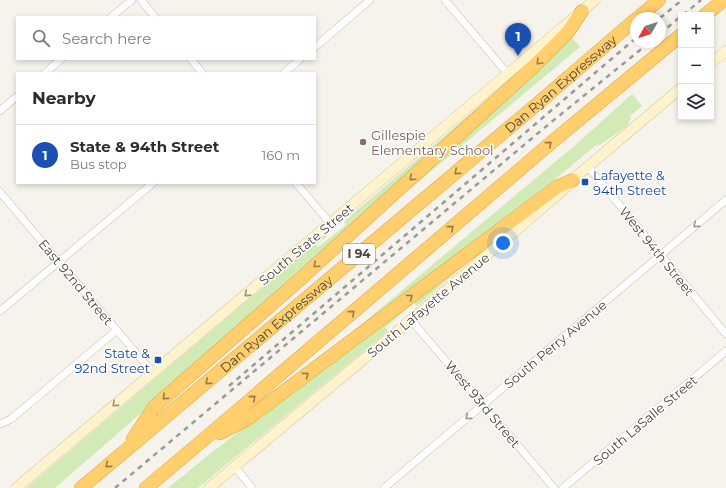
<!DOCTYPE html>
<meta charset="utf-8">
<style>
:root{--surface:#fff;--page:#f7f7f7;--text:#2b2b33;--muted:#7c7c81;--line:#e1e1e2;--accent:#0f766e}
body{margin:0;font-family:Montserrat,sans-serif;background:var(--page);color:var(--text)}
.controls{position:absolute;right:12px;top:12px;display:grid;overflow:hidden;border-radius:0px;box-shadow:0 2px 6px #0003}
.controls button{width:36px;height:36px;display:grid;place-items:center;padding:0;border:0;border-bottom:1px solid var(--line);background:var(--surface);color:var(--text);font:20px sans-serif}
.compass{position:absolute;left:630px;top:12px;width:36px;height:36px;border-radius:50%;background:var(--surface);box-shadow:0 2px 6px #0003;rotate:231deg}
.you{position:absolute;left:503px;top:243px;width:14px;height:14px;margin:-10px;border:3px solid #fff;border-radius:50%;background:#1a73e8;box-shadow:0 0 0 6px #1a73e833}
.badge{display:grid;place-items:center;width:26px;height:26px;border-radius:50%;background:var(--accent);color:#fff;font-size:13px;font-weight:700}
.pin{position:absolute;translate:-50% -33px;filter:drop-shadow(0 1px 2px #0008)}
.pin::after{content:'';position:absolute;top:21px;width:14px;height:12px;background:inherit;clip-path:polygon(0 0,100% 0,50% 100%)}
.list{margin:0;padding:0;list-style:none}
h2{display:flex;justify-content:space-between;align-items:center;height:52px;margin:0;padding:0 16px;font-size:17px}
h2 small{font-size:13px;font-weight:400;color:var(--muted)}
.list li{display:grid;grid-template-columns:26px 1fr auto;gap:12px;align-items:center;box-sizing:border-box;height:60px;padding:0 16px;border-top:1px solid var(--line)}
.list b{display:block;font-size:15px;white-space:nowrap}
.list p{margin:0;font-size:13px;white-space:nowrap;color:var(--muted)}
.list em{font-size:13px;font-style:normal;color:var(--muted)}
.icon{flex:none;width:22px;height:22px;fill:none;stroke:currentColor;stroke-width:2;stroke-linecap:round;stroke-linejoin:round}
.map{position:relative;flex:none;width:726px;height:488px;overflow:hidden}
.search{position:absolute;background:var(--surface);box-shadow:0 2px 6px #0003;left:16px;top:16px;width:300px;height:44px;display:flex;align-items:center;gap:10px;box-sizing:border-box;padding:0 14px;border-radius:0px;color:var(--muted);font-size:15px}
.panel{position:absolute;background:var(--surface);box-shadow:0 2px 6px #0003;left:16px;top:72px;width:300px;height:112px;border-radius:0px}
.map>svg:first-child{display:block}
.green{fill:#d2eab5}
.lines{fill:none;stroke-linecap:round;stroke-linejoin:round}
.street-casing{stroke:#c2bbae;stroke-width:8}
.secondary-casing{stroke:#d6c79b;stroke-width:11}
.highway-casing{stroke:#e0a43c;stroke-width:14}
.street{stroke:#fff;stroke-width:7}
.secondary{stroke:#fff3cd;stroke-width:10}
.highway{stroke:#ffcf6e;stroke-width:13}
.rail{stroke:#9a9a9a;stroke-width:2.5;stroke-dasharray:5 5;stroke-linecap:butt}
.oneway{stroke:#937c4e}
.oneway2{stroke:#9c9892}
.oneway3{stroke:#9c937c}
.education-dot{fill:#8d6e63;stroke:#fff;stroke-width:1.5}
.transit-dot{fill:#1a4fb4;stroke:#fff;stroke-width:1.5}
.labels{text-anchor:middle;stroke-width:3;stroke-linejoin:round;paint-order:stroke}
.shield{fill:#fff;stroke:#817c74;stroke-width:1}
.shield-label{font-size:12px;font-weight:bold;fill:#4b4439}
.street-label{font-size:13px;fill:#4b4439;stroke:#fff}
.education-label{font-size:13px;fill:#785e54;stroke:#fff;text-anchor:start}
.transit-label{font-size:13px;fill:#164399;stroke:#fff;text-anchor:start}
</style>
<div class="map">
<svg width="726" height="488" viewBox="0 0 726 488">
<rect width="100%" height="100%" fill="#f6f3ec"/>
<path class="green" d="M571,36L580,47L410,189L408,187Z
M632,94L642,106L630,116L631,118L627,126L600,145H596L509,218L344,339L580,141Z
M490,97L492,99L131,422L55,488H26L326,234L327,236L316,245L318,247L346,225L344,222L349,217Z
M500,237L474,260L472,258L471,259L417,306L414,303L387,326L385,327L388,331L198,488H168L211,453L275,404Z"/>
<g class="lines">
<defs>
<path id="street" d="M141,0L155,17
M445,0L508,74
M111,17L132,0
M315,47L370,0
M191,59L202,73
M45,73L61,59
M284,73L300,59
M0,111L17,96
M588,167L726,334
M296,183L330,223
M0,192L153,373
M0,311L153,183
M411,320L554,488
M0,424L11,419L117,330
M235,467L252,488
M384,488L726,200
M563,488L726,351"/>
<path id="secondary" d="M711,63L726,51
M16,488L595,0
M209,488L419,313L562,191L579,174L681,88"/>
<g id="highway">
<path d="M705,15L724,0"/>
<path d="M638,18L659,0"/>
<path d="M220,433L246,420L557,187L573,180"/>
<path d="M133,439L154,407L297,282L533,67L568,32L582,11"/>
<path id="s1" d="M81,488L536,105L636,19"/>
<path d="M146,488L202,441L552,142L681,35"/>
</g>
</defs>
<use href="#street" class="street-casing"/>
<use href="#secondary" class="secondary-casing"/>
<use href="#highway" class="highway-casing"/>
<use href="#street" class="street"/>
<use href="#secondary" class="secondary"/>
<use href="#highway" class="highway"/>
<path class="rail" d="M683,15L701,0
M660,18L682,0
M660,34L681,16
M229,386L636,38
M115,488L549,124L650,42"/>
</g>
<defs><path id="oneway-chevron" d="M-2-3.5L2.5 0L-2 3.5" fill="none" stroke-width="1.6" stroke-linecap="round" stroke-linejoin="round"/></defs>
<g class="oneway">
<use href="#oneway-chevron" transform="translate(539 62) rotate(134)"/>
<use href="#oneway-chevron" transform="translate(549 144) rotate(-40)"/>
<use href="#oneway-chevron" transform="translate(457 172) rotate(140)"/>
<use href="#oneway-chevron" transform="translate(412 178) rotate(138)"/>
<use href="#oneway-chevron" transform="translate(451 228) rotate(-41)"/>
<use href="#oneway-chevron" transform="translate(316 265) rotate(138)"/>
<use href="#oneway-chevron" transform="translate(410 297) rotate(-37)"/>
<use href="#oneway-chevron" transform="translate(352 313) rotate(-41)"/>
<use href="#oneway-chevron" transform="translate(306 375) rotate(-37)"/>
<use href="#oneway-chevron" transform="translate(208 382) rotate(140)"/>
<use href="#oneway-chevron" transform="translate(165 397) rotate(139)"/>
<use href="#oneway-chevron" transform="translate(253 398) rotate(-41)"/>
<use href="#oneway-chevron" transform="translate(108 465) rotate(140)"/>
</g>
<g class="oneway2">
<use href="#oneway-chevron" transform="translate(696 225) rotate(140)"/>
<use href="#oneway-chevron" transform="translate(468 417) rotate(140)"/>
</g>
<g class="oneway3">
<use href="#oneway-chevron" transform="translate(247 294) rotate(140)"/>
<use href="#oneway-chevron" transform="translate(115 404) rotate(140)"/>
</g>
<circle class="education-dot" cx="363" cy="142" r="4"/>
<g class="transit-dot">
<rect x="581" y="178" width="8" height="8" rx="2"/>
<rect x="154" y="356" width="8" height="8" rx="2"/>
</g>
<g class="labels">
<rect class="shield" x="343" y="244" width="32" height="20" rx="3"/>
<g class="shield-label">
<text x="359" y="258">I 94</text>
</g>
<g class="street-label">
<text dy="5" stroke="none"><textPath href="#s1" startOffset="627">Dan Ryan Expressway</textPath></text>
<text transform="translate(306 244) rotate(-40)" y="5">South State Street</text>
<text transform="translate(657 251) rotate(51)" y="5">West 94th Street</text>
<text transform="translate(76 282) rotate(50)" y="5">East 92nd Street</text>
<text transform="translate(428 305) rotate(-40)" y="5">South Lafayette Avenue</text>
<text dy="5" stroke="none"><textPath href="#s1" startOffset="255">Dan Ryan Expressway</textPath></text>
<text transform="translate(555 344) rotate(-40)" y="5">South Perry Avenue</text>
<text transform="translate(483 404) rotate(50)" y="5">West 93rd Street</text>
<text transform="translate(645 420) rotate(-40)" y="5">South LaSalle Street</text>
</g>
<g class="education-label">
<text x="371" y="140">Gillespie<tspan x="371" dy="15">Elementary School</tspan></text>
</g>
<g class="transit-label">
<text x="593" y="180">Lafayette &amp;<tspan x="593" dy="15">94th Street</tspan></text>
<text x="150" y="358" text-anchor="end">State &amp;<tspan x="150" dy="15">92nd Street</tspan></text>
</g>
</g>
</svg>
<div class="controls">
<button>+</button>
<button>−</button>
<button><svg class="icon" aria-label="layers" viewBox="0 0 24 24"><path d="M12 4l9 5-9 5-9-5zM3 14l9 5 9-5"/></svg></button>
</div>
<svg class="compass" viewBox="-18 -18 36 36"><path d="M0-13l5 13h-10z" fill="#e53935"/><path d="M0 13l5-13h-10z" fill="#7c7c81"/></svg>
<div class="you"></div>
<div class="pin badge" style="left:518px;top:56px;background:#1a4fb4">1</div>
<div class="search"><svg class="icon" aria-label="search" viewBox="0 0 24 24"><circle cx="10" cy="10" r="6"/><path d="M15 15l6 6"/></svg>Search here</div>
<section class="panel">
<h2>Nearby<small></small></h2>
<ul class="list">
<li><span class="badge" style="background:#1a4fb4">1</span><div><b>State &amp; 94th Street</b><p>Bus stop</p></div><em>160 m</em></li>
</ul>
</section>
</div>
